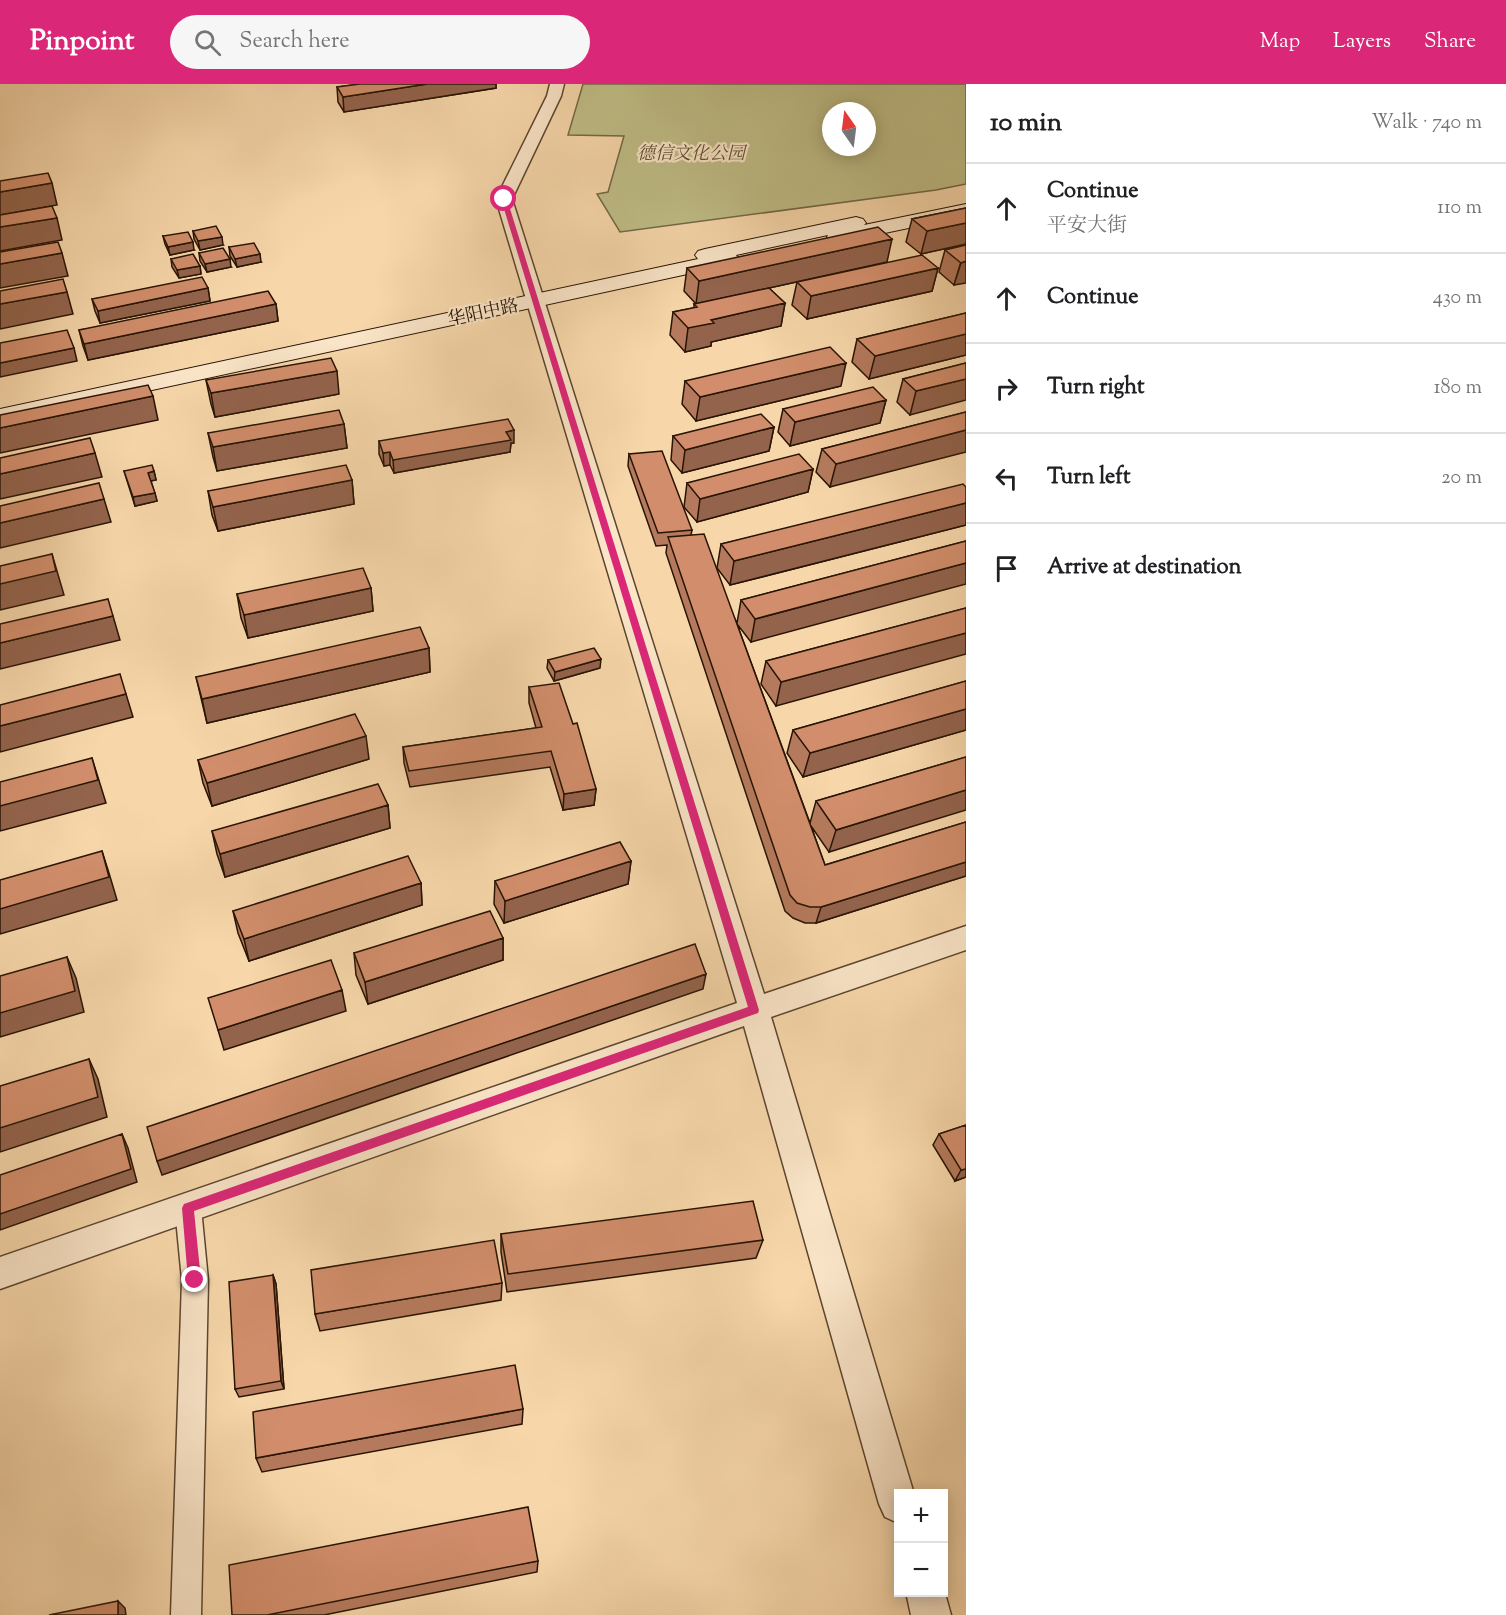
<!DOCTYPE html>
<meta charset="utf-8">
<style>
:root{--surface:#fff;--page:#f6f6f6;--text:#202124;--muted:#757577;--line:#e0e0e0;--accent:#db2777}
body{margin:0;font-family:"Sorts Mill Goudy","Noto Serif SC",serif;background:var(--page);color:var(--text)}
.controls{position:absolute;right:18px;bottom:18px;display:grid;overflow:hidden;border-radius:0px;box-shadow:0 3px 15px #0003}
.controls button{width:54px;height:54px;display:grid;place-items:center;padding:0;border:0;border-bottom:2px solid var(--line);background:var(--surface);color:var(--text);font:30px sans-serif}
.compass{position:absolute;left:822px;top:18px;width:54px;height:54px;border-radius:50%;background:var(--surface);box-shadow:0 3px 15px #0003;rotate:346deg}
.stop{position:absolute;width:18px;height:18px;margin:-14px;border:4px solid #db2777;border-radius:50%;background:#fff}
.stop.end{background:#db2777;border-color:#fff;box-shadow:0 2px 6px #0008}
.list{margin:0;padding:0;list-style:none}
h2{display:flex;justify-content:space-between;align-items:center;height:78px;margin:0;padding:0 24px;font-size:26px}
h2 small{font-size:20px;font-weight:400;color:var(--muted)}
.list li{display:grid;grid-template-columns:39px 1fr auto;gap:18px;align-items:center;box-sizing:border-box;height:90px;padding:0 24px;border-top:2px solid var(--line)}
.list b{display:block;font-size:22px;white-space:nowrap}
.list p{margin:0;font-size:20px;white-space:nowrap;color:var(--muted)}
.list em{font-size:20px;font-style:normal;color:var(--muted)}
.icon{flex:none;width:33px;height:33px;fill:none;stroke:currentColor;stroke-width:2;stroke-linecap:round;stroke-linejoin:round}
.map{position:relative;flex:none;width:966px;height:1531px;overflow:hidden}
header{display:flex;align-items:center;gap:36px;box-sizing:border-box;height:84px;padding:0 30px;background:var(--accent);color:#fff}
header strong{font-size:28px}
nav{display:flex;gap:33px;margin-inline-start:auto;font-size:21px}
.search{width:420px;height:54px;background:var(--page);display:flex;align-items:center;gap:15px;box-sizing:border-box;padding:0 21px;border-radius:33px;color:var(--muted);font-size:22px}
main{display:flex}
aside{flex:1;background:var(--surface)}
.map>svg:first-child{display:block}
.green{fill:#bfbd86;stroke:#746845;stroke-width:1.5;fill-rule:evenodd}
.lines{fill:none;stroke-linecap:round;stroke-linejoin:round}
.minor-casing{stroke:#5c452e;stroke-width:3}
.tertiary-casing{stroke:#5c452e;stroke-width:3}
.secondary-casing{stroke:#281404;stroke-width:2}
.minor{fill:#fae5c8;fill-rule:evenodd}
.tertiary{fill:#fae5c8;fill-rule:evenodd}
.secondary{fill:#fae5c8;fill-rule:evenodd}
.wall{fill:#b57a5d;stroke:#281404;stroke-width:1.5}
.shaded-wall{fill:#93634c;stroke:#281404;stroke-width:1.5}
.building{fill:#d28e6c;stroke:#281404;stroke-width:1.5}
.route{fill:#db2777}
.labels{text-anchor:middle;stroke-width:4.5;stroke-linejoin:round;paint-order:stroke}
.far-park-label{font-size:18px;font-style:italic;fill:#5d4f32;stroke:#fae5c8}
.far-street-label{font-size:18px;fill:#281404;stroke:#fae5c8}
</style>
<header>
<strong>Pinpoint</strong>
<div class="search"><svg class="icon" aria-label="search" viewBox="0 0 24 24"><circle cx="10" cy="10" r="6"/><path d="M15 15l6 6"/></svg>Search here</div>
<nav><a>Map</a><a>Layers</a><a>Share</a></nav>
</header>
<main>
<div class="map">
<svg width="966" height="1531" viewBox="0 0 966 1531">
<rect width="100%" height="100%" fill="#f7d7aa"/>
<filter id="stains"><feTurbulence type="fractalNoise" baseFrequency=".00333" numOctaves="4"/><feColorMatrix values="0 0 0 0 .2 0 0 0 0 .09 0 0 0 0 .02 0 0 0 .5 -.17"/></filter>
<radialGradient id="worn" r=".72"><stop offset=".6" stop-color="#630" stop-opacity="0"/><stop offset="1" stop-color="#630" stop-opacity=".3"/></radialGradient>
<path class="green" d="M583,0H966V100L936,106L620,148L597,110L608,108L624,52L568,51ZM831,27H867V63H831Z"/>
<g class="lines">
<defs>
<path id="minor" d="M188,1112L197,1116L201,1124L208,1196L201,1531H171L182,1196L175,1124L179,1116Z"/>
<path id="tertiary" d="M550,0H564L561,12L512,115L764,910L966,842V866L771,933L914,1410H898V1439L885,1433L879,1420L744,942L0,1205V1173L737,919L496,115L547,12Z
M944,1506L951,1531H911L906,1508H944Z"/>
<path id="secondary" d="M966,120V132L837,159L830,157L827,153L828,151L736,171L739,175L736,179L729,181L0,339V325L698,175L695,171L698,167L705,165L856,133L863,135L866,139L864,141Z"/>
</defs>
<use href="#minor" class="minor-casing"/>
<use href="#tertiary" class="tertiary-casing"/>
<use href="#secondary" class="secondary-casing"/>
<use href="#minor" class="minor"/>
<use href="#tertiary" class="tertiary"/>
<use href="#secondary" class="secondary"/>
</g>
<path class="wall" d="M360,0H496V4L344,28L338,18L337,3Z
M966,124V160L921,170L906,158L912,135Z
M193,147L223,161L200,166L194,155Z
M163,152L194,166L170,171L165,160Z
M966,161L954,201L939,188L945,166Z
M229,163L261,178L237,183L230,172Z
M199,169L231,183L207,188L200,177Z
M171,175L200,182L201,190L179,194L172,183Z
M887,178L769,204L785,219L781,242L711,258V262L685,268L670,251L673,228L694,224V220H696L684,207L687,184Z
M938,184L932,207L807,235L792,221L797,198Z
M208,204L210,217L100,239L95,227L92,215Z
M276,220L278,237L88,276L83,262L79,246Z
M966,229V271L869,295L852,278L857,255Z
M966,279L910,331L897,318L903,295Z
M206,296L339,310L215,333L211,320Z
M685,297L841,302L696,337L682,320Z
M886,316L880,339L790,362L778,348L783,325Z
M966,328L830,403L816,388L822,365Z
M344,340L347,364L217,387L213,373L208,349Z
M774,343L769,367L682,389L671,376L673,352Z
M379,357L514,359H511L510,368L394,389L390,381L384,382L379,370Z
M629,370L692,446L691,451L737,539L741,516L966,457L751,558L737,540L810,739L816,717L966,673L829,768L811,742L825,781L966,738V792L816,839H805L793,834L785,827L666,469L667,461L656,462L628,382Z
M813,385L808,408L697,438L684,423L687,399Z
M124,387H154L156,396L151,397L157,417L135,422Z
M352,396L354,420L218,447L212,431L208,407Z
M966,403V441L730,501L717,484L721,460Z
M371,504L373,527L248,554L241,534L237,510Z
M966,524L776,622L761,600L766,577Z
M429,564L430,588L207,639L196,593Z
M548,576L600,584L554,597L547,584Z
M966,597V646L803,693L787,669L793,646Z
M529,603L573,640L596,705L594,721L563,726L550,683L410,703L404,679L403,663L536,644L529,619Z
M369,675L212,722L203,699L198,676Z
M388,721L390,744L225,793L217,770L212,747Z
M631,777L628,800L504,839L494,820L495,797Z
M421,799L422,821L249,877L238,849L233,827Z
M503,854V876L368,920L356,891L354,869Z
M966,1041V1093L955,1097L933,1061L939,1050Z
M501,1150L763,1156L756,1174L507,1208L501,1168Z
M273,1191L276,1200L284,1305L239,1313L235,1305Z
M502,1199L501,1216L320,1247L315,1230Z
M523,1325L522,1340L262,1388L256,1374Z
M538,1477L537,1488L324,1531H232Z"/>
<path class="shaded-wall" d="M427,0H496V4L344,28L343,13Z
M52,99L57,121L0,131V108Z
M57,134L62,156L0,167V143Z
M966,139V160L921,170L927,147Z
M222,153L223,161L200,166L198,157Z
M892,155L887,178L696,220L699,197Z
M193,158L194,166L170,171L168,163Z
M62,169L68,192L0,204V180Z
M260,170L261,178L237,183L235,175Z
M230,175L231,183L207,188L205,180Z
M966,177V199L954,201L961,179Z
M200,182L201,190L179,194L177,186Z
M938,184L932,207L807,235L811,212Z
M208,204L210,217L100,239L98,227Z
M67,208L73,230L0,245V220Z
M785,219L781,242L711,258V262L685,268L688,244L711,236Z
M276,220L278,237L88,276L84,260Z
M966,250V271L869,295L875,272Z
M74,264L77,277L0,293V279Z
M846,279L841,302L696,337L700,313Z
M337,287L339,310L215,333L211,309Z
M966,295V316L910,331L916,307Z
M153,312L158,336L0,369V344Z
M886,316L880,339L790,362L795,338Z
M344,340L347,364L217,387L213,363Z
M774,343L769,367L682,389L685,366Z
M514,346V359H511L510,368L394,389L393,376Z
M966,346V368L830,403L836,380Z
M390,368V381L384,382L383,369Z
M95,369L102,393L0,415V390Z
M813,385L808,408L697,438L700,415Z
M154,387L156,396L150,397L148,389Z
M352,396L354,420L218,447L213,423Z
M155,409L157,417L135,422L133,413Z
M104,415L111,438L0,464V439Z
M966,419V441L730,501L734,477Z
M52,470L64,511L0,526V500Z
M966,479V500L751,558L755,535Z
M371,504L373,527L248,554L244,531Z
M113,532L120,556L0,585V559Z
M966,549V570L776,622L781,598Z
M429,564L430,588L207,639L202,615Z
M601,575L600,584L554,597L555,588Z
M126,610L133,633L0,668V642Z
M966,625V646L803,693L810,669Z
M366,652L369,675L212,722L207,699Z
M92,674L106,719L0,747V722Z
M596,705L594,721L563,726L564,710Z
M966,706V726L829,768L836,746Z
M388,721L390,744L225,793L220,770Z
M102,767L109,789L117,816L0,850V825Z
M631,777L628,800L504,839L505,817Z
M966,778V792L816,839L821,823Z
M421,799L422,821L249,877L244,855Z
M503,854V876L368,920L365,898Z
M67,873L76,894L84,928L0,953V929Z
M706,890L703,905L162,1091L157,1077Z
M342,906L346,927L224,966L218,946Z
M89,975L98,995L107,1033L0,1068V1044Z
M122,1050L128,1064L137,1098L0,1146V1130Z
M966,1085V1093L955,1097L961,1086Z
M273,1191L276,1200L284,1305L281,1297Z
M118,1517L125,1524L126,1531H118Z"/>
<path class="building" d="M360,0H427L343,13L337,3Z
M48,89L52,99L0,108V97Z
M52,122L57,134L0,143V131Z
M966,124V139L927,147L912,135Z
M216,142L222,153L198,157L193,147Z
M878,143L892,155L699,197L687,184Z
M188,148L193,158L168,163L163,152Z
M58,158L62,169L0,180V168Z
M254,159L260,170L235,175L229,163Z
M966,161V177L961,179L945,166Z
M223,164L230,175L205,180L199,169Z
M193,170L200,182L177,186L171,175Z
M922,171L938,184L811,212L797,198Z
M202,193L208,204L98,227L92,215Z
M63,195L67,208L0,220V207Z
M769,204L785,219L711,236L714,239L688,244L673,228L697,223L694,220Z
M268,207L276,220L84,260L79,246Z
M966,229V250L875,272L857,255Z
M67,246L74,264L0,279V259Z
M830,263L846,279L700,313L685,297Z
M331,274L337,287L211,309L206,296Z
M966,279V295L916,307L903,295Z
M148,301L153,312L0,344V331Z
M873,303L886,316L795,338L783,325Z
M339,326L344,340L213,363L208,349Z
M966,328V346L836,380L822,365Z
M761,330L774,343L685,366L673,352Z
M508,335L514,346L506,348L511,356L393,376L390,368L383,369L379,357Z
M90,354L95,369L0,390V374Z
M662,367L692,446L658,449L629,370Z
M799,370L813,385L700,415L687,399Z
M152,381L154,387L148,389L155,409L133,413L124,387Z
M346,381L352,396L213,423L208,407Z
M99,399L104,415L0,439V422Z
M963,400L966,403V419L734,477L721,460Z
M704,450L825,781L966,738V778L821,823H810L797,819L790,811L668,453Z
M966,457V479L755,535L741,516Z
M52,470L56,487L0,500V482Z
M363,484L371,504L244,531L237,510Z
M108,515L113,532L0,559V540Z
M966,524V549L781,598L766,577Z
M420,543L429,564L202,615L196,593Z
M594,564L601,575L555,588L548,576Z
M120,590L126,610L0,642V621Z
M966,597V625L810,669L793,646Z
M559,599L573,640L577,639L596,705L564,710L551,667L409,687L403,663L542,643L529,603Z
M355,630L366,652L207,699L198,676Z
M966,673V706L836,746L816,717Z
M92,674L98,696L0,722V698Z
M378,700L388,721L220,770L212,747Z
M620,758L631,777L505,817L495,797Z
M102,767L109,793L0,825V796Z
M408,772L421,799L244,855L233,827Z
M490,827L503,854L365,898L354,869Z
M695,860L706,890L157,1077L147,1043Z
M67,873L75,907L0,929V892Z
M331,876L342,906L218,946L208,914Z
M89,975L98,1013L0,1044V1002Z
M966,1041V1085L961,1086L939,1050Z
M122,1050L131,1085L0,1130V1091Z
M753,1117L763,1156L508,1190L501,1150Z
M494,1156L502,1199L315,1230L311,1186Z
M273,1191L281,1297L235,1305L229,1198Z
M515,1281L523,1325L256,1374L253,1328Z
M528,1423L538,1477L267,1531H232L229,1481Z
M118,1517V1531H49Z"/>
<path class="route" d="M504,113L507,115L759,926L758,929L194,1127L201,1196L195,1202L188,1196L182,1124L184,1120L748,923L501,115Z"/>
<g class="labels">
<g class="far-park-label">
<text x="691" y="75">德信文化公园</text>
</g>
<g class="far-street-label">
<text transform="translate(483 228) rotate(-12)" y="6">华阳中路</text>
</g>
</g>
<rect width="100%" height="100%" filter="url(#stains)"/>
<rect width="100%" height="100%" fill="url(#worn)"/>
</svg>
<div class="controls">
<button>+</button>
<button>−</button>
</div>
<svg class="compass" viewBox="-18 -18 36 36"><path d="M0-13l5 13h-10z" fill="#e53935"/><path d="M0 13l5-13h-10z" fill="#757577"/></svg>
<div class="stop" style="left:504px;top:115px"></div>
<div class="stop end" style="left:195px;top:1196px"></div>
</div>
<aside>
<h2>10 min<small>Walk · 740 m</small></h2>
<ul class="list">
<li><svg class="icon" aria-label="ahead" viewBox="0 0 24 24"><path d="M12 20V5M6 11l6-6 6 6"/></svg><div><b>Continue</b><p>平安大街</p></div><em>110 m</em></li>
<li><svg class="icon" aria-label="ahead" viewBox="0 0 24 24"><path d="M12 20V5M6 11l6-6 6 6"/></svg><div><b>Continue</b></div><em>430 m</em></li>
<li><svg class="icon" aria-label="right" viewBox="0 0 24 24"><path d="M7 20v-9h11M14 6l5 5-5 5"/></svg><div><b>Turn right</b></div><em>180 m</em></li>
<li><svg class="icon" aria-label="left" viewBox="0 0 24 24"><path d="M17 20v-9H6M10 6l-5 5 5 5"/></svg><div><b>Turn left</b></div><em>20 m</em></li>
<li><svg class="icon" aria-label="arrive" viewBox="0 0 24 24"><path d="M6 21V4h12l-3 4 3 4H6"/></svg><div><b>Arrive at destination</b></div></li>
</ul>
</aside>
</main>
